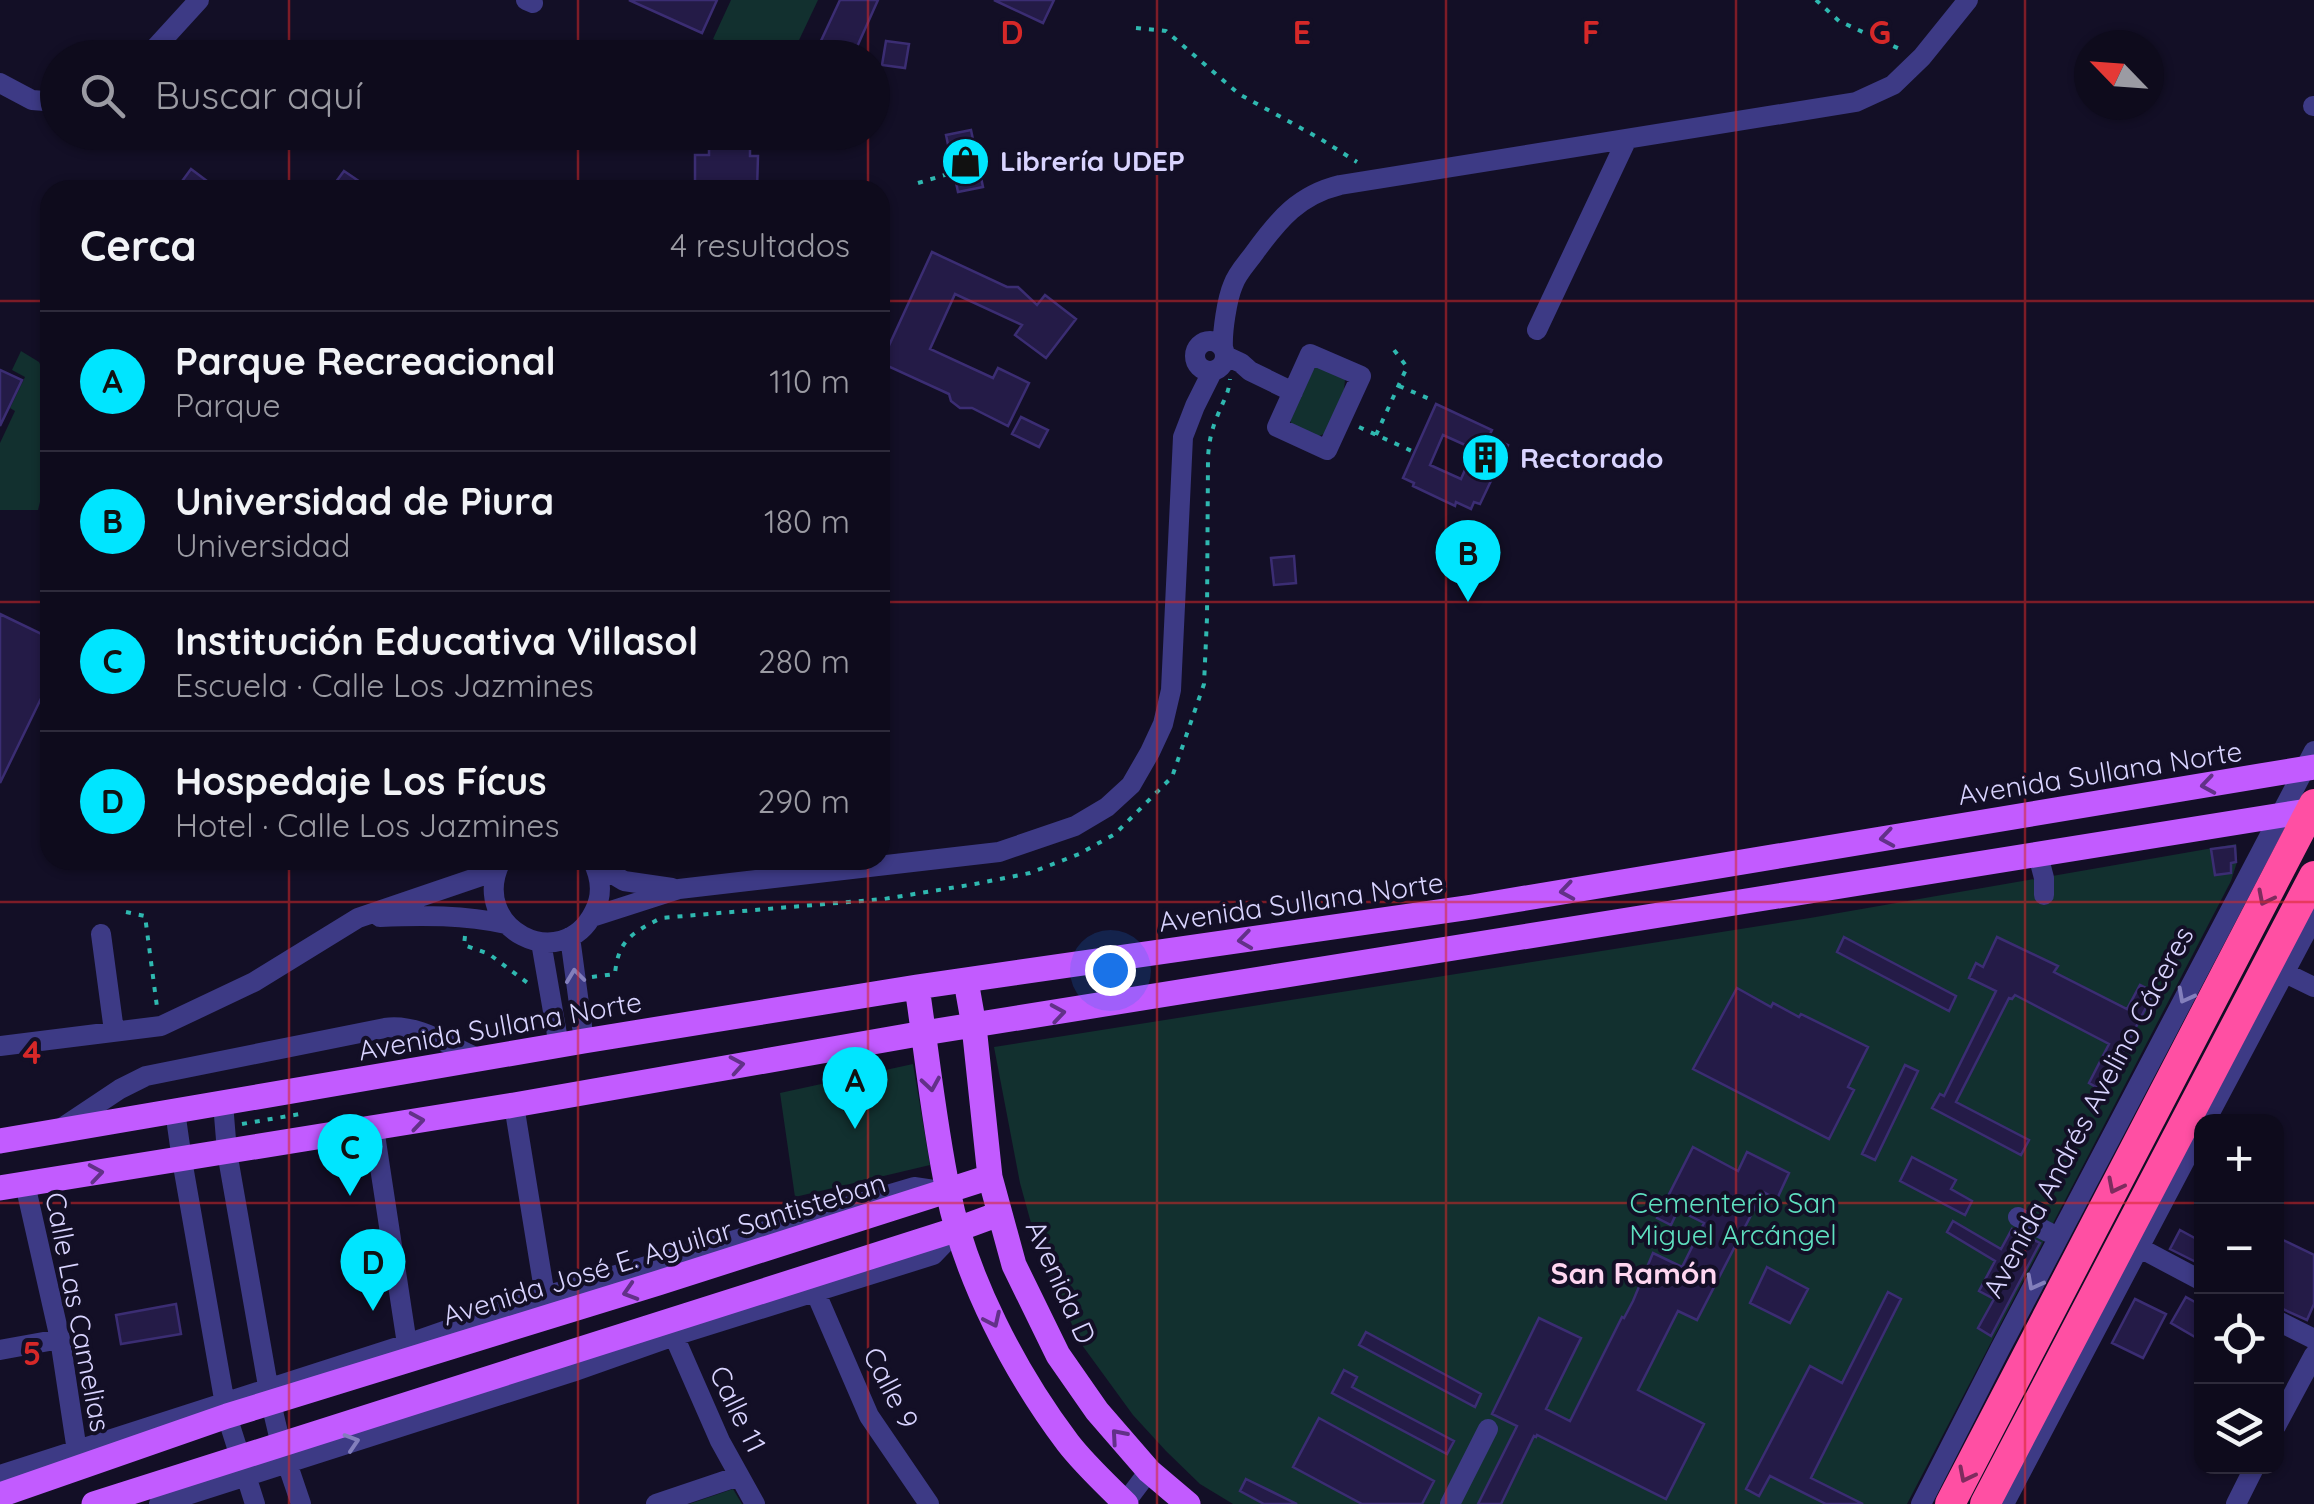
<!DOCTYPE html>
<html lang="es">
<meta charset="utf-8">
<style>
:root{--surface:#0e0b1c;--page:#171425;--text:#f1f3f6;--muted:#9b9ba3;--line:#2e2b3b;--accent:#00e5ff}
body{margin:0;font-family:Quicksand,sans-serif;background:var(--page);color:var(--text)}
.controls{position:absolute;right:30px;bottom:30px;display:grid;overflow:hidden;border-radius:20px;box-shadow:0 2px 8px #0004}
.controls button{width:90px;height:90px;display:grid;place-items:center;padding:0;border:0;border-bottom:2px solid var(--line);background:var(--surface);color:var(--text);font:50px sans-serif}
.compass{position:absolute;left:2074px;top:30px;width:90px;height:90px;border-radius:50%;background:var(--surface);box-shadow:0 2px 8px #0004;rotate:295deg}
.you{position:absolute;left:1110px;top:970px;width:35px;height:35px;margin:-25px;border:8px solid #fff;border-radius:50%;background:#1a73e8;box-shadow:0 0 0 15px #1a73e833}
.badge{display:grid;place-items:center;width:65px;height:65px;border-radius:50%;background:var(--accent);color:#111;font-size:32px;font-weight:700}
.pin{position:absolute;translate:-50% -82px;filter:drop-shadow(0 2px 5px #0008)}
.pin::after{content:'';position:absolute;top:52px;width:35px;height:30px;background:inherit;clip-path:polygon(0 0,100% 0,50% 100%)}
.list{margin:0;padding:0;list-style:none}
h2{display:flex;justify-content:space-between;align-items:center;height:130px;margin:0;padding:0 40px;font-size:42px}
h2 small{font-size:32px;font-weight:400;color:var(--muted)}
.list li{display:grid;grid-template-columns:65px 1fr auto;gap:30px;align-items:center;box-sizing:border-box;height:140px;padding:0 40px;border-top:2px solid var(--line)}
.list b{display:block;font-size:38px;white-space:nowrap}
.list p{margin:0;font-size:32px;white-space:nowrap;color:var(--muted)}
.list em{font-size:32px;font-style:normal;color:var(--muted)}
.icon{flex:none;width:55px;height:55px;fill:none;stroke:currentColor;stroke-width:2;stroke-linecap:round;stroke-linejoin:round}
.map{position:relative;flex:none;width:2314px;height:1504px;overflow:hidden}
.search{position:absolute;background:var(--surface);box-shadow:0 2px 8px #0004;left:40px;top:40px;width:850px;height:110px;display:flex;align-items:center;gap:25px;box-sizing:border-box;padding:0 35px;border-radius:55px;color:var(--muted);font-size:38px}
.panel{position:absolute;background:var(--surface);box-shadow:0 2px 8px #0004;left:40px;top:180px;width:850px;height:690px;border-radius:30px}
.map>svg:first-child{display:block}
.green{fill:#12302f}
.building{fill:#241b47;stroke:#3b2d73;stroke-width:2.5;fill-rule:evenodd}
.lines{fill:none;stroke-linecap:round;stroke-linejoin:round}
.path{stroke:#2fb8b0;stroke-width:4;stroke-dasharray:5 8;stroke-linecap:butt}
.minor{stroke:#3d3a85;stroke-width:20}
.major{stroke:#c25bff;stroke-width:25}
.highway{stroke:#ff4fa3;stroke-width:30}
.oneway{stroke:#623188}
.oneway2{stroke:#7d2c5e}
.oneway3{stroke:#837fbc}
.grid{fill:none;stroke:#d62828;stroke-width:2.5;stroke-opacity:0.55}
.labels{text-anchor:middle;stroke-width:8;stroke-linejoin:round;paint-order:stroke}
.poi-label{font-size:28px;font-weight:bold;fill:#d9d4ff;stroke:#130f26;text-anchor:start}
.street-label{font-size:28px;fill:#d9d4ff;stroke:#130f26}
.park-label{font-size:28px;fill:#5fe0c0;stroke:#130f26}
.neighbourhood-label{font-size:30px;font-weight:bold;fill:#ffd6f0;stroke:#130f26}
.grid-label{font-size:32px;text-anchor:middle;font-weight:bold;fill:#d62828;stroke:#130f26;stroke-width:8;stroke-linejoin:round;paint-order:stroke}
</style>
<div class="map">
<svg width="2314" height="1504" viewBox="0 0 2314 1504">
<rect width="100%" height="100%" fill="#130f26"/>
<path class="green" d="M731,0H818L791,57H753L713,39Z
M21,351L39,362L50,386V482L42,494L38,510H0V443L15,411L10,408L25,377L12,370Z
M1317,365L1340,372L1345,380L1344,390L1326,433L1317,437L1291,423C1287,400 1304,383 1317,365Z
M2236,844L2237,862L2231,881L1907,1504H1233L1200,1484L1166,1451L1133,1415L1082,1345L1042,1263L1020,1183L994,1047L1810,918Z
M913,1064L930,1165L795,1197L780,1093Z
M733,1489L742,1504H689Z"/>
<path class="building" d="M629,0H717L702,33Z
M840,0H878L852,58H813Z
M994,0H1054L1043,23Z
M886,41L909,44L905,68L882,65Z
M971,130L983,187L958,192L946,135Z
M709,132H750V156H758L757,190H695V155H709Z
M191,169L219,190H188L180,184Z
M344,171L372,190H330Z
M932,252L1007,287H1018L1037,305L1045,295L1076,319L1046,358L1015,335L1022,325L955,294L930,349L993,378L998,368L1029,383L1008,426L972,408H960L951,401L949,394L881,363Z
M0,370L22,380L0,426Z
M1436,404L1492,430L1489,436L1508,445L1480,504L1474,502L1471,509L1456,502L1455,506L1413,486L1414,483L1403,478ZM1443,435L1474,449L1461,479L1430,465Z
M1021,417L1048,430L1039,447L1012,434Z
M1294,556L1296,583L1274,585L1271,558Z
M0,614L50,638V680L0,783Z
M2235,846L2236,862L2231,863V873L2215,875L2211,849Z
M1844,937L1956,996L1949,1011L1837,952Z
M1997,937L2058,966L2054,972L2127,1009L2140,985L2154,992L2103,1091L2089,1083L2109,1044L2015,995L2012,999L2009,998L1956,1102L2029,1140L2021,1155L1932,1108L1940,1094L1944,1096L1996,991L1969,978L1976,963L1983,967Z
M1737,988L1771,1007L1773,1003L1799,1017L1801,1014L1868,1047L1848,1087L1854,1090L1829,1139L1693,1069Z
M1905,1065L1918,1071L1875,1160L1862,1154Z
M1693,1147L1738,1171L1747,1152L1789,1173L1777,1199L1763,1192L1697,1320L1678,1311L1638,1390L1704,1424L1666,1499L1537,1435L1536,1437L1534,1436L1501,1504H1478L1517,1426L1492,1414L1539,1318L1581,1338L1546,1409L1570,1421L1622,1317L1624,1318L1633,1301L1653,1253L1682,1267L1704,1223L1678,1210L1671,1225L1657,1218Z
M1912,1157L1956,1180L1951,1189L1972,1201L1965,1215L1900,1181Z
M1953,1221L2001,1249L2012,1229L2040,1243L1991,1336L1978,1328L1994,1299L1979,1291L1995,1261L1947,1232Z
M2180,1230L2202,1242V1265L2170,1249Z
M2281,1239L2314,1255V1304L2307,1320L2276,1306V1248Z
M1767,1267L1808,1289L1790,1323L1750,1303Z
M1888,1292L1901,1299L1811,1478L1863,1504H1826L1770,1476L1759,1496L1746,1489L1810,1366L1842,1383Z
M2186,1297L2202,1306V1341L2171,1323Z
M2135,1299L2166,1314L2143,1358L2112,1343Z
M176,1304L181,1334L121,1344L116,1315Z
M1366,1332L1481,1394L1475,1407L1359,1345Z
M1344,1370L1357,1377L1352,1387L1454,1441L1447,1454L1332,1393Z
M1319,1418L1434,1481L1422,1504H1362L1293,1467Z
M1246,1479L1297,1504H1264L1240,1491Z"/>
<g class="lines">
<path class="path" d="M1816,0L1839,21L1904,51
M1136,28L1166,31L1239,94L1319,138L1357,162
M918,183L948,174
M1399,386L1432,400
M1359,427L1414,452
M1376,435L1407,367L1394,350
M126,912L145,916L157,1007
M465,936L464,945L489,954L529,984
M592,977L615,974C618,940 632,933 661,918L884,899L975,884L1030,873L1079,854L1115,834L1172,777L1204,684L1207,618L1208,457C1209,443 1211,431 1217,417C1222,403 1229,394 1230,379
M242,1124L306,1113"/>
<path class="minor" d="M526,0L533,3
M146,58L199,0
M0,83L32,100L58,102
M2313,106H2314
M1537,330L1627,139
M1195 356a15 15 0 1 1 30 0a15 15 0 1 1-30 0Z
M1223,348C1222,332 1227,299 1233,285C1237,273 1248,262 1255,252C1279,219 1299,195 1340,185L1856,102L1893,85L1922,57L1968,0
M1310,354L1361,376L1327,450L1277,427Z
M1226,356L1241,363L1250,371L1293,392
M2038,855L2044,878V895
M501,861C467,929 562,976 594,912C603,895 601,877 592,860
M594,863L624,881L672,888
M380,917C423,915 464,915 506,924
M592,917L679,889L999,852L1075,826L1107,807L1131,785L1150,752L1163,724L1171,690L1183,437L1195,406L1212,372
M101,934L114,1031
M570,937L584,1041
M541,942L559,1046
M2275,968L2314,987
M0,1046L161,1026L254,982L358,918L496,871
M223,1103L227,1152L271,1403L281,1445L301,1504
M514,1105L545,1296
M175,1111L182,1160L227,1416L255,1504
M2205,1122L2314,917
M63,1127L120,1089L146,1076L385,1028C418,1023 451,1047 480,1059
M374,1128L407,1344
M25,1184L60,1339L77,1451
M2018,1217L2058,1237
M2138,1247L2202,1281
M815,1291L869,1416L929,1504
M2276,1320L2314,1339
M674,1336L720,1441L755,1504
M0,1350L60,1339
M2276,1426L2314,1355
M0,1475L407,1344L545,1296L914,1187L941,1191
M159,1504L572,1372L674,1336L933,1255L957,1230
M656,1504L739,1476
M1124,1504L1149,1471
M1450,1504L1488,1429
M1921,1504L2000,1349L2314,751
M2004,1504L2202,1128
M2236,1504L2255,1466"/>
<path class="major" d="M966,981L974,1026L990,1177L1014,1265L1058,1355L1097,1411L1149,1471L1188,1504
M917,987C927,1055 934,1124 948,1191C965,1277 1015,1373 1068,1443C1085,1465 1107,1485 1126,1504
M0,1141L584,1041L917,987L1472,907L2314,767
M0,1188L514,1105L924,1033L2314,810
M0,1495L227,1416L658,1283L990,1177
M94,1504L958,1229L999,1214"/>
<path class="highway" d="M1950,1504L2314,804
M1985,1504L2314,876"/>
</g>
<defs><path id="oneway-chevron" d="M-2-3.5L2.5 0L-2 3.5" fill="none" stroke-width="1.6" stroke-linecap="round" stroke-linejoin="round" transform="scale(2.5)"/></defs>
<g class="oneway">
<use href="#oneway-chevron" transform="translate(2208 785) rotate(171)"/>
<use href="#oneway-chevron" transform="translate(1887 838) rotate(171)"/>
<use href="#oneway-chevron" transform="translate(1567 891) rotate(171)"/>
<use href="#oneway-chevron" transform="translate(1245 940) rotate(172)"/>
<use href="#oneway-chevron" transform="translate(1058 1013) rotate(-9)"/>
<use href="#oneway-chevron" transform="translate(737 1065) rotate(-10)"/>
<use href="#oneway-chevron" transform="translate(931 1084) rotate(81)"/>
<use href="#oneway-chevron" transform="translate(417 1121) rotate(-9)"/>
<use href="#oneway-chevron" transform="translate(96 1173) rotate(-9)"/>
<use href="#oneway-chevron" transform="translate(630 1292) rotate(163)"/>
<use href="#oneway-chevron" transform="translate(993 1320) rotate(65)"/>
<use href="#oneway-chevron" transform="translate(1118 1436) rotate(-131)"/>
</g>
<g class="oneway2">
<use href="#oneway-chevron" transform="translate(2265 898) rotate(117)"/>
<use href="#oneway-chevron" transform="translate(2115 1186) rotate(117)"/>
<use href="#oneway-chevron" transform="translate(1966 1475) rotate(117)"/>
</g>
<g class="oneway3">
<use href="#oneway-chevron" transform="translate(575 976) rotate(-97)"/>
<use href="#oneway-chevron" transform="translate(2185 996) rotate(118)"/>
<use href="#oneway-chevron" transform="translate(2034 1283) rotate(118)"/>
<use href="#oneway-chevron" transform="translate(352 1442) rotate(-18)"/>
</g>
<path class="grid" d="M289,0V58M578,0V58M868,0V58M1157,0V1504M1446,0V1504M1736,0V1504M2025,0V1504M289,132V190M578,132V190M868,132V190M0,301H50M880,301H2314M0,602H50M880,602H2314M289,860V1504M578,860V1504M868,860V1504M0,902H2314M0,1203H2202M2276,1203H2314"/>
<defs>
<symbol id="shop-disc" viewBox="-11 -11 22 22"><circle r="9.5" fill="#00e5ff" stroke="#130f26"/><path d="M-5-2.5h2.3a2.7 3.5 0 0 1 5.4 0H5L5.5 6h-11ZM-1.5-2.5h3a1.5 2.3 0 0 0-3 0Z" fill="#111"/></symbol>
<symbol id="building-disc" viewBox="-11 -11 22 22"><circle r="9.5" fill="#00e5ff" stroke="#130f26"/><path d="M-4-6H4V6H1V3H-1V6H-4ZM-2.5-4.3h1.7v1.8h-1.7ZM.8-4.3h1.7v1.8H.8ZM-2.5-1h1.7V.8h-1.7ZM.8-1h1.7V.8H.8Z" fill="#111"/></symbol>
</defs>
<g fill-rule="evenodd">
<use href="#shop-disc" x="938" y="134" width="55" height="55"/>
<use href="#building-disc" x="1458" y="430" width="55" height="55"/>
</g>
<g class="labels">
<g class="poi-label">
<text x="1000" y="171">Librería UDEP</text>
<text x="1520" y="468">Rectorado</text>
</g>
<g class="street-label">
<text transform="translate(2100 773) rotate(-9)" y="10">Avenida Sullana Norte</text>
<text transform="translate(1301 902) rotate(-8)" y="10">Avenida Sullana Norte</text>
<text transform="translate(500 1026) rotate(-10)" y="10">Avenida Sullana Norte</text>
<text transform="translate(2088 1112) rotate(-62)" y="10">Avenida Andrés Avelino Cáceres</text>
<text transform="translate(664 1249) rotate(-17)" y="10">Avenida José E. Aguilar Santisteban</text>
<text transform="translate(1061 1282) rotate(66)" y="10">Avenida D</text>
<text transform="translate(78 1312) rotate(79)" y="10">Calle Las Camelias</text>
<text transform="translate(891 1388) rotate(63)" y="10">Calle 9</text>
<text transform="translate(738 1409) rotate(64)" y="10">Calle 11</text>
</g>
<g class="park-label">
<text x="1733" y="1213">Cementerio San<tspan x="1733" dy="32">Miguel Arcángel</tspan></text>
</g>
<g class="neighbourhood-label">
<text x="1634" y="1284">San Ramón</text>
</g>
</g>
<g class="grid-label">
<text x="1012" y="44">D</text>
<text x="1302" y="44">E</text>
<text x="1591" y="44">F</text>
<text x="1880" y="44">G</text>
<text x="32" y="1064">4</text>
<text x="32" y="1365">5</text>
</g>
</svg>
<div class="controls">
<button>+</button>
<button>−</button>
<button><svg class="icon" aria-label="locate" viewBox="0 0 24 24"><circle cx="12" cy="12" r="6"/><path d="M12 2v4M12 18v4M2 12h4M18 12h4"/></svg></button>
<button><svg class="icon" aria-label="layers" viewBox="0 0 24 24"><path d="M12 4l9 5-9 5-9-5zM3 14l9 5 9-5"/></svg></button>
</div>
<svg class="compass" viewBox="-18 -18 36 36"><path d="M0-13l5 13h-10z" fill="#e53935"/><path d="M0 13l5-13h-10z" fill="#9b9ba3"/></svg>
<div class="you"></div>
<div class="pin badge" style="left:855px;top:1129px">A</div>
<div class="pin badge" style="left:1468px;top:602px">B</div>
<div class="pin badge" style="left:350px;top:1196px">C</div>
<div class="pin badge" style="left:373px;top:1311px">D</div>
<div class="search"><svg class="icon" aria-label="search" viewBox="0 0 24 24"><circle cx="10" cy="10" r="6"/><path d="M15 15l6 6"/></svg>Buscar aquí</div>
<section class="panel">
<h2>Cerca<small>4 resultados</small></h2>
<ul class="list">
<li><span class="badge">A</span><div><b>Parque Recreacional</b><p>Parque</p></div><em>110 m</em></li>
<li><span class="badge">B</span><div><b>Universidad de Piura</b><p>Universidad</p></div><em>180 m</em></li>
<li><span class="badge">C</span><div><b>Institución Educativa Villasol</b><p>Escuela · Calle Los Jazmines</p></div><em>280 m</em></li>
<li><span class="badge">D</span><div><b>Hospedaje Los Fícus</b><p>Hotel · Calle Los Jazmines</p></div><em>290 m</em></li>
</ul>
</section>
</div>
